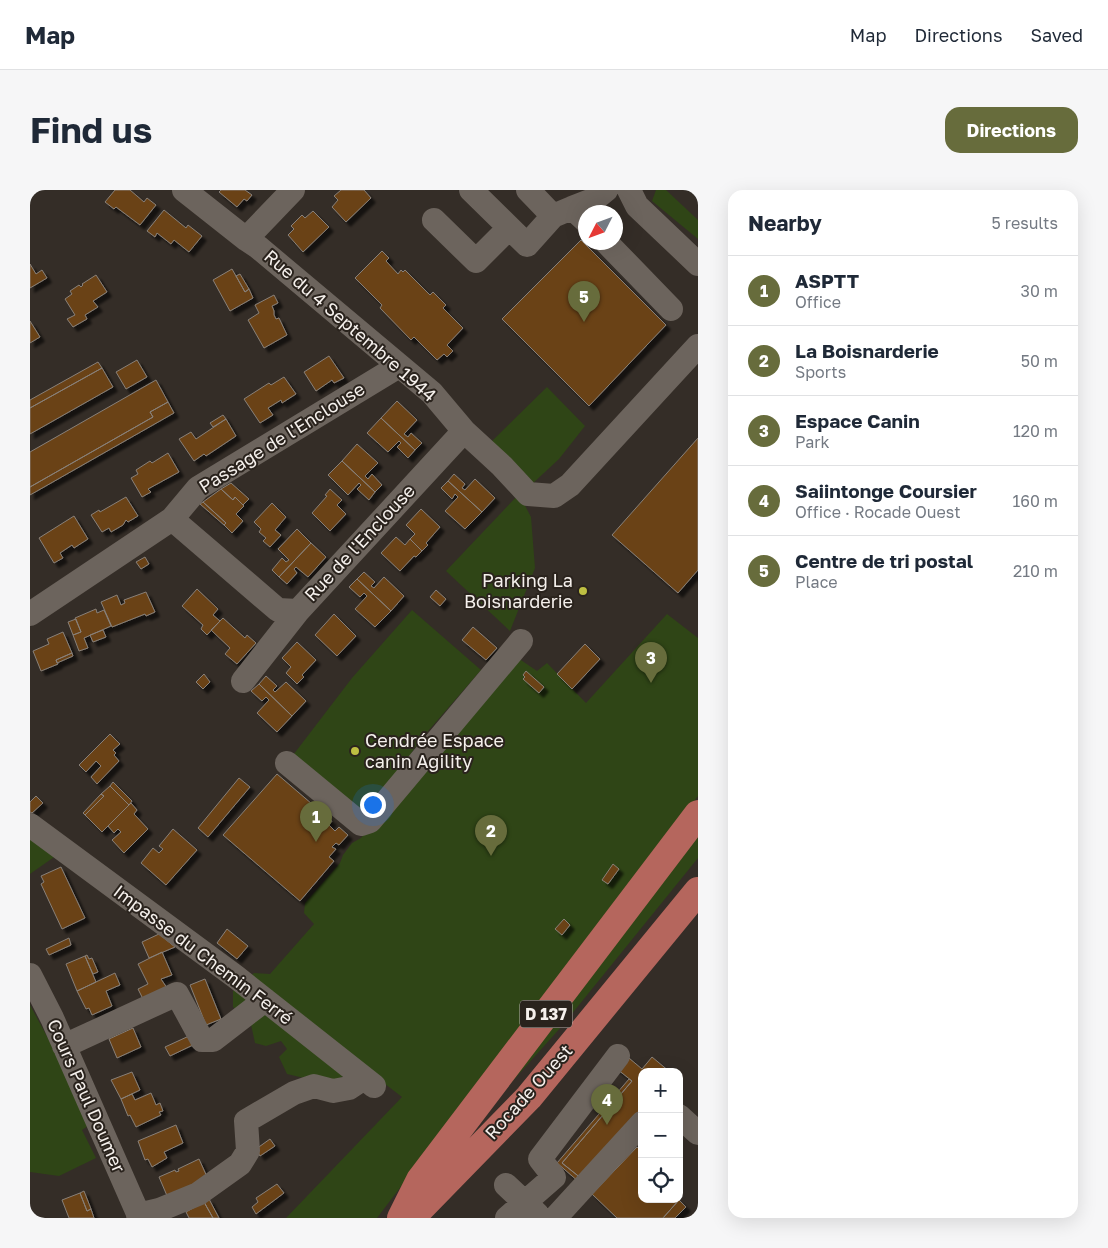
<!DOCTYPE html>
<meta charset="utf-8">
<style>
:root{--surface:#fff;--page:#f6f6f7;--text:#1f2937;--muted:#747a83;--line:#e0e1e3;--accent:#676c3c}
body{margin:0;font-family:"Golos Text",sans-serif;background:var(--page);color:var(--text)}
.controls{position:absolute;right:15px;bottom:15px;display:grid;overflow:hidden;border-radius:10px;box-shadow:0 5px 20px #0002}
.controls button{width:45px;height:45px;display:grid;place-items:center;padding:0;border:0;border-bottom:1px solid var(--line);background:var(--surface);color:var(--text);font:25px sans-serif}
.compass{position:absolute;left:548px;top:15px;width:45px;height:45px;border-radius:50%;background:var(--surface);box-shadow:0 5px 20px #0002;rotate:228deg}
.you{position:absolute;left:342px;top:614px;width:18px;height:18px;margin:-12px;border:4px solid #fff;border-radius:50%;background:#1a73e8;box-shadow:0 0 0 8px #1a73e833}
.badge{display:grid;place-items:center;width:32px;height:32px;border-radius:50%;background:var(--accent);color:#fff;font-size:16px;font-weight:700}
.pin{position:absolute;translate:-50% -41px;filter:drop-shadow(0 1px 2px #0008)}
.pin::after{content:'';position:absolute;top:26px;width:18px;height:15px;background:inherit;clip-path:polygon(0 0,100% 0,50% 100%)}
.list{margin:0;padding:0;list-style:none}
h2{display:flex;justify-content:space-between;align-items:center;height:65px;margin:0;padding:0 20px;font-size:21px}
h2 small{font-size:16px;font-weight:400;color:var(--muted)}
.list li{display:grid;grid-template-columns:32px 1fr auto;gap:15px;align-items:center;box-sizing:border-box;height:70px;padding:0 20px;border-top:1px solid var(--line)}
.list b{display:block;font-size:19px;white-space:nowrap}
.list p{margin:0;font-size:16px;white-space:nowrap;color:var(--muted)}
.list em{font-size:16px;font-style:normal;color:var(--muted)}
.icon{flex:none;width:28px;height:28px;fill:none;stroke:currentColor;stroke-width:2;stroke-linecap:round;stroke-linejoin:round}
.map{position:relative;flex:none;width:668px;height:1028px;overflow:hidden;border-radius:15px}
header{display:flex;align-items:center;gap:30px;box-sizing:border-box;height:70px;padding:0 25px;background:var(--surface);border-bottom:1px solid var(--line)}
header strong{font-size:24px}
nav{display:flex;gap:28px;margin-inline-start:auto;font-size:18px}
.intro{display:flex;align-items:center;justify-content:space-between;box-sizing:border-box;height:120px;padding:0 30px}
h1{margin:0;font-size:35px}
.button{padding:12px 22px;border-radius:15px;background:var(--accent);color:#fff;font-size:18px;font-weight:700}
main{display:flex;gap:30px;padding:0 30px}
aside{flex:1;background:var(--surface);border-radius:15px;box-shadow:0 5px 20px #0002}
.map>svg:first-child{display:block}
.green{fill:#2f4516}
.building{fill:#6b4214;stroke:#888079;filter:url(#shadow)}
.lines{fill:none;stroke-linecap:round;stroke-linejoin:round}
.minor{stroke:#6c645d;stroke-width:24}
.major{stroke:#b5665d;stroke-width:28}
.poi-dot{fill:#bebf42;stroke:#2a231d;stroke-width:2}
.labels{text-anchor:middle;stroke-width:4;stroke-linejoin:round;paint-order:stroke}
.shield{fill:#2a231d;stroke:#b8b2ae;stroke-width:1}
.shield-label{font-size:16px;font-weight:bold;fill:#f5f0ec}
.street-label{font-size:18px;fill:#f5f0ec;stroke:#2a231d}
.poi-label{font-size:18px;fill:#f5f0ec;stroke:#2a231d;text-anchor:end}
</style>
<header>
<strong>Map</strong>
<nav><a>Map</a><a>Directions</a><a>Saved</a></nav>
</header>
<div class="intro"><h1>Find us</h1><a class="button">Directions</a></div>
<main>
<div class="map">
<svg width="668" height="1028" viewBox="0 0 668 1028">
<defs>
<filter id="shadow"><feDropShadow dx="4.5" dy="4.5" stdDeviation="1" flood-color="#0009"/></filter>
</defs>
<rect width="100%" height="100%" fill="#342d27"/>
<path class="green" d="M626,0H636L668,30V49L622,11Z
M517,197L555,236L529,269L501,295L458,255Z
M489,304L501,327L505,378L480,441L416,381Z
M382,420L451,480L392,548L331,634L257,573L322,488Z
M637,424L668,448V606L347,1028H256L372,907L329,874L309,889L291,892L257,884L249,867L257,859L251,851L236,856L225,853L220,830L203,817V801L224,783L240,784L284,734L274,723L275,713L310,673L313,665L322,653L331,648L485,466L507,481L517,473L556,513Z
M668,639V668L532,836L447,931Z
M0,647L27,665L0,684Z
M0,815L20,852L58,936L52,940L66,968L29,986L0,982Z"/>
<path class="building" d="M85,0H100L114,12L117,8L126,15L110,35L86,17L84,19L75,12Z
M191,0H215L222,5L217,11L214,9L207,17L189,2Z
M311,0H334L341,8L316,32L302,17L308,10L304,6Z
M134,20L156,38L158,35L172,46L159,62L144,50L141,54L127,43L125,47L117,41Z
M283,21L299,37L273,62L258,45L264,39L261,36L272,25L275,28Z
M551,50L636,135L559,216L472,129Z
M352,61L359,68L356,71L368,84L371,80L373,82L375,80L400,105L403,102L416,115L413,118L433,138L417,155L423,161L417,167L414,164L407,170L384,147L381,150L350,118L352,115L325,88Z
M0,74L6,84L12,80L17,88L0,98Z
M202,79L215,102L219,99L223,108L200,121L183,90Z
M210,84L219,99L215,102L206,86Z
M66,85L77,102L63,111L68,117L55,125L57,129L43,137L37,129L45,125L35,109L42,104L40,101L49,95L51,97L53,95L52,94Z
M244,105L248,113L242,116L244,121V125L246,129L249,128L257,145L234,158L218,130L229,123L225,115Z
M0,131L10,147L0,153Z
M299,166L314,188L304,193L302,190L286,201L274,182Z
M107,170L117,187L96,199L86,182Z
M68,172L72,178L0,218V210Z
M72,178L83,197L0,244V218Z
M254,187L266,204L252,213L251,210L238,218L243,225L230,233L214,209L239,193L241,195Z
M126,190L138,212L120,222L123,227L0,297V262Z
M367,211L387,230L374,244L378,247L381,243L392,253L385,260L351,228Z
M138,212L144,223L0,305V297L123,227L120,222Z
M193,225L196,229L183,237L180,233Z
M351,228L385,260L378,268L367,257L371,253L369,251L358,262L337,243Z
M196,229L206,246L176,266L174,264L164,271L149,249L161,242L166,249Z
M668,248V380L648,403L582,345Z
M327,254L348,273L335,286L338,289L342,284L352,295L345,302L312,271Z
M138,263L149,282L118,299L121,302L112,307L101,288L108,284L106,280L120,271L122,273Z
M312,271L345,302L339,310L327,299L331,295L329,293L318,305L298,285Z
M424,284L435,294L432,298L435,300L445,289L465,308L452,322L418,291Z
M418,291L452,322L435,339L415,321L428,307L425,304L422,309L411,298Z
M201,293L219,309L213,315L205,307L203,310L191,299Z
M191,299L203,310L205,307L214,316L206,324L213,331L202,343L194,335L196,333L173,312Z
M300,299L312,310L307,315L316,324L300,341L282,323L297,306L295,305Z
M96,307L108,326L98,332L96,330L93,335L81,342L79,338L72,342L61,325L69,320L70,322Z
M173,312L196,333L194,335L170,314Z
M242,313L256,327L245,340L251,345L240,357L233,351L236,348L229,342L231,339L224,332Z
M391,319L410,337L396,353L398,355L392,361L380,349L385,344L376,335Z
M44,326L58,349L44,358L42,355L30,363L33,368L24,373L9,348Z
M267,339L281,353L249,387L242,380L252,368L256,372L259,370L248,359Z
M366,347L375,355L380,349L392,361L386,367L384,366L370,381L351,363Z
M281,353L296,367L278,387L266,377L264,379L267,383L257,394L249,387Z
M115,367L119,374L111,379L106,372Z
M334,382L345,392L341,396L344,398L354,387L374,406L361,421L327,389Z
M327,389L361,421L345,437L325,419L337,406L334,403L330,407L319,397Z
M167,399L188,419L183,425L190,431L177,445L171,439L173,435L152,416Z
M406,400L416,409L410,416L400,407Z
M116,402L125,422L116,426L115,424L82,437L71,412L87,405L91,415L95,413L94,410Z
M66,419L67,423L74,420L81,436L54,448L58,458L49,461L43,445L51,442L45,428Z
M304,424L326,446L307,466L285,445Z
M193,428L215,448L217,445L226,453L207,474L195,464L200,458L181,440Z
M46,429L51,442L43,445L38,432Z
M443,437L467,458L456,470L432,450Z
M73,440L76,447L63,452L60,445Z
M33,442L42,463L26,470L28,474L11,481L3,461L19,454L17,449Z
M267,452L286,470L272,485L274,487L267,494L256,483L261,477L252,468Z
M555,454L570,469L542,499L527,484Z
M42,463L43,466L27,473L26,470Z
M496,481L514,497L509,503L493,489L495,487L493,485Z
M174,484L180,492L173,499L166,492Z
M236,486L247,496L243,500L245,502L256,492L276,511L262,526L229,494Z
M229,494L262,526L247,542L227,523L239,510L236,507L232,511L221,501Z
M80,544L90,554L83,560L86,563L84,565L89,571L67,594L61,587L71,576L66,571L56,582L49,575Z
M247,584L282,614L273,624L277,628L280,625L286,630L292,622L302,631L299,635L305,641L309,637L318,645L309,655L306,653L302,657L306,659L299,667L304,671L270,711L193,645Z
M209,588L220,597L178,647L168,638Z
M83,592L102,611L99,615L80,596Z
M80,596L99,615L72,642L55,625L74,606L71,604Z
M71,604L74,606L55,625L53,623Z
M6,606L13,613L2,623L0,622V612Z
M101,613L107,620L104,624L118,639L94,663L82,650L91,642L88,639L84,643L78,636Z
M282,614L292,622L286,630L280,625L277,628L273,624Z
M143,639L167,660L136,695L111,673L123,658L129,663L133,659L129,656Z
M583,674L589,679L578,694L572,690Z
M31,677L55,728L32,739L11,694L14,692L11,686Z
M534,729L540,735L532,745L525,739Z
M197,739L218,756L207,769L187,753Z
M129,744L145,757L119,768L112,752Z
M39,748L41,755L19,765L16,759Z
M132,762L142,785L131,789L137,798L113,809L108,799L118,794L108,774Z
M57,765L59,769L62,768L68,782L63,784L55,766Z
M55,766L66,792L47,801L36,774Z
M85,783L90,795L76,801L82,816L62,825L59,818L56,819L47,801Z
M175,789L191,829L176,835L160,795Z
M103,838L111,857L87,868L79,849Z
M159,846L163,855L140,866L135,857Z
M593,863L612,879L622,867L640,882H612V918L552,989L532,973L602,891L582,875Z
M102,882L110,900L91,909L81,890Z
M599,889L602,891L532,973L552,989L549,992L527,973Z
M121,903L126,915L130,913L133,921L129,922L131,925L106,937L100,925L98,926L91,909L102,904L105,910Z
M146,935L153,953L134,962L137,968L122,977L118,969L115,970L108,951Z
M240,949L245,956L230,966L226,959Z
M607,957L612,962V1009L649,1010L633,1028H587L562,1004Z
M169,969L178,989L138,1008L129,987L145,980L146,982L149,981L148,979Z
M247,994L254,1003L226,1024L222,1017L228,1012L226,1008Z
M54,1001L61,1019L57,1021L50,1003Z
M50,1003L57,1021L61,1019L64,1028H39L32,1010Z
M179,1009L189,1028H183L174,1012Z
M649,1010L656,1017L645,1028H633Z
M174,1012L183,1028H159L156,1022Z"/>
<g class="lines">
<path class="minor" d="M154,0L216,49L228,57L402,203L434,241L472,276L498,304L524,306L540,295L668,156
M441,0L497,55L523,26
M498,0L523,26L542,18
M599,0L607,16L668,74
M404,30L446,71L479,38
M556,31L542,18L565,9L576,0
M216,49L263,0
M576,52L641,119
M142,329L248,420L268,421L434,241
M0,424L142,329L168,298L369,176
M213,491L268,421
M257,573L331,634L340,631L491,451
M0,635L206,787L344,896
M0,785L22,828L110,1028
M34,856L147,804L172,850H183L235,810
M649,926L668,943
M476,995L507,1024
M108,1025L129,1020L168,1004L210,974L218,961L216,931L264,903L284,896L303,901L319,898L334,888
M477,1028L524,987L510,969L588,866
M525,1028L612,933"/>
<path class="major" d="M371,1028L390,990L668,624
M381,1028L499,907L668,701"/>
</g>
<g class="poi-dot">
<circle cx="553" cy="401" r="5"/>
<circle cx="325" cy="561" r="5"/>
</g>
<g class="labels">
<rect class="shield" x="490" y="810.5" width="52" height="27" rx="4"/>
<g class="shield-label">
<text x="516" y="830">D 137</text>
</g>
<g class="street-label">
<text transform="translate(320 136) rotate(41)" y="6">Rue du 4 Septembre 1944</text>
<text transform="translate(252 248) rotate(-32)" y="6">Passage de l'Enclouse</text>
<text transform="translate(330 353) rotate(-47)" y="6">Rue de l'Enclouse</text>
<text transform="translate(173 765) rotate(37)" y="6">Impasse du Chemin Ferré</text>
<text transform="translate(499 902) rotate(-48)" y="6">Rocade Ouest</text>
<text transform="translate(56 906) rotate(66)" y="6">Cours Paul Doumer</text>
</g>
<g class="poi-label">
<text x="543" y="397">Parking La<tspan x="543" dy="21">Boisnarderie</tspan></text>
<text x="335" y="557" text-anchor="start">Cendrée Espace<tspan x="335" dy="21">canin Agility</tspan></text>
</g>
</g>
</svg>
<div class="controls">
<button>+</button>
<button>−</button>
<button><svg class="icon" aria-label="locate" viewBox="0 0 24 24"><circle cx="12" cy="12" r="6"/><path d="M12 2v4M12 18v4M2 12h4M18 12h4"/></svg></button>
</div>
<svg class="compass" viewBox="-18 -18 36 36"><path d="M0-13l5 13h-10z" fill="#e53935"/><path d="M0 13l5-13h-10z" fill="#747a83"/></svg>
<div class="you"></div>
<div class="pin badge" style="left:286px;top:652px">1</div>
<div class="pin badge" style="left:461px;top:666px">2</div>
<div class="pin badge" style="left:621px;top:493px">3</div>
<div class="pin badge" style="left:577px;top:935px">4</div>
<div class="pin badge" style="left:554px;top:132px">5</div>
</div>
<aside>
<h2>Nearby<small>5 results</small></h2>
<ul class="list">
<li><span class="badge">1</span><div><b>ASPTT</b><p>Office</p></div><em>30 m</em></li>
<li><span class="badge">2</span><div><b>La Boisnarderie</b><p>Sports</p></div><em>50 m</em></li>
<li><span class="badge">3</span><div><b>Espace Canin</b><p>Park</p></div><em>120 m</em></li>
<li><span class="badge">4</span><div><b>Saiintonge Coursier</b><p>Office · Rocade Ouest</p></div><em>160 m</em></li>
<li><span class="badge">5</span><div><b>Centre de tri postal</b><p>Place</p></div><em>210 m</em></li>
</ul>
</aside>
</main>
